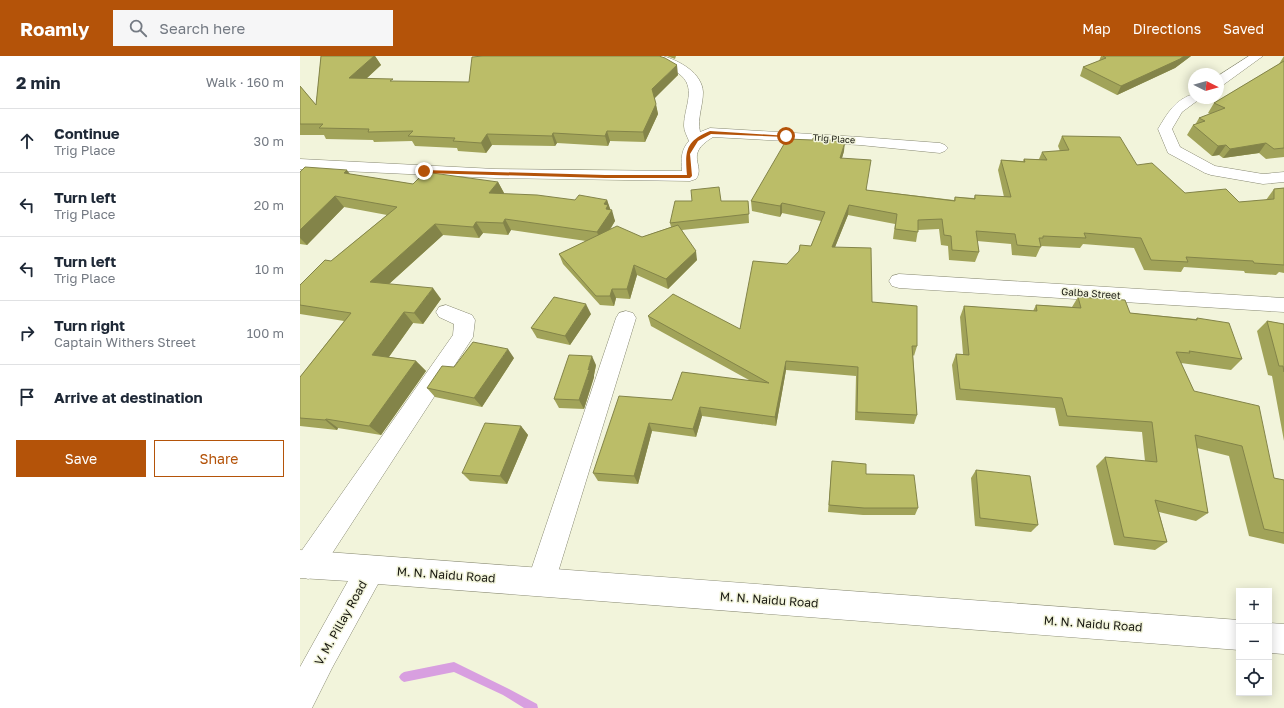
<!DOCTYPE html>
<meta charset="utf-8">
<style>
:root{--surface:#fff;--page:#f6f6f7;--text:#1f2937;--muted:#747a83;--line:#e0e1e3;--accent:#b45309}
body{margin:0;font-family:"Golos Text",sans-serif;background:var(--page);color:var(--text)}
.controls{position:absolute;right:12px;bottom:12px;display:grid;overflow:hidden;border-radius:0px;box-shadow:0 2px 10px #0003}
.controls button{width:36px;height:36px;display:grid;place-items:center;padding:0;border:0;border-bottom:1px solid var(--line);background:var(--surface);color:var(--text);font:20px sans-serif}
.compass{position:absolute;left:888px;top:12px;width:36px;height:36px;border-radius:50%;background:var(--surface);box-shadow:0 2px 10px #0003;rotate:95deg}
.stop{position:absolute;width:12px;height:12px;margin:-9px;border:3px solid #b45309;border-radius:50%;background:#fff}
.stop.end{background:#b45309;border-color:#fff;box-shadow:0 1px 4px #0008}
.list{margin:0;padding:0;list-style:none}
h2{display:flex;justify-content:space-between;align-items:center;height:52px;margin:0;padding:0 16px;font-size:17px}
h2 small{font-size:13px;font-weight:400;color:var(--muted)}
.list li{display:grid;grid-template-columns:26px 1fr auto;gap:12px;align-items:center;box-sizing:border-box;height:64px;padding:0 16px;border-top:1px solid var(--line)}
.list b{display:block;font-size:15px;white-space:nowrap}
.list p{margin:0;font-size:13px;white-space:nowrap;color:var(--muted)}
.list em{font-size:13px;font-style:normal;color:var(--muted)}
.actions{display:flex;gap:8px;padding:12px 16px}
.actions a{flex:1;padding:9px 0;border:1px solid var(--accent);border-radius:0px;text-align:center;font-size:14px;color:var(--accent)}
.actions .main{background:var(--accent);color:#fff}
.icon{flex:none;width:22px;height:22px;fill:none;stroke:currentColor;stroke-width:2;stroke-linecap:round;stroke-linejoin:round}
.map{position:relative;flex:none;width:984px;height:652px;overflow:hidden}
header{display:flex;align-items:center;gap:24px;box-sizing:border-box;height:56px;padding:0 20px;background:var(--accent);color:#fff}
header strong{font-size:19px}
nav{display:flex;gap:22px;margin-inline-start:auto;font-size:14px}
.search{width:280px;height:36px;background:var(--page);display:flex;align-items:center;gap:10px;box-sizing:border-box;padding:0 14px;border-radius:0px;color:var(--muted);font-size:15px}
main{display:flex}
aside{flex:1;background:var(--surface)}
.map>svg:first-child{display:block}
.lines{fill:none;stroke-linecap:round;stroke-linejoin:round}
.stream{fill:#d89fe0;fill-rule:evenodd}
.minor-casing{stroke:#888972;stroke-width:1}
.major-casing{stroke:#888972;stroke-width:1}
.minor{fill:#fff;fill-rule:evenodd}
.major{fill:#fff;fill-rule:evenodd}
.wall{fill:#a1a359}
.shaded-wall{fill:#838449}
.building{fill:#bbbd68;stroke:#838449}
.route{fill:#b45309}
.labels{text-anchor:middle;stroke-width:3;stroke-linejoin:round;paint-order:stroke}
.far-street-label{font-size:9px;fill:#1a1a12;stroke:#f2f4db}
.street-label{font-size:10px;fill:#1a1a12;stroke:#f2f4db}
.near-street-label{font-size:12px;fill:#1a1a12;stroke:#f2f4db}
</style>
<header>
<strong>Roamly</strong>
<div class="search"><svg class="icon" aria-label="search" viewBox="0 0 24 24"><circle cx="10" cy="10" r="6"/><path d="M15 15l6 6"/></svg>Search here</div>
<nav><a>Map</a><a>Directions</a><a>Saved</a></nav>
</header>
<main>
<aside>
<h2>2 min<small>Walk · 160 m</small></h2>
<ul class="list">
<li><svg class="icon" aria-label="ahead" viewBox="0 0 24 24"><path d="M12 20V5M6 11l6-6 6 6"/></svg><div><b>Continue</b><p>Trig Place</p></div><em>30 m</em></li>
<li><svg class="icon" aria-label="left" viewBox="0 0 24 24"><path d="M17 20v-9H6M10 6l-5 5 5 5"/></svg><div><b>Turn left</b><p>Trig Place</p></div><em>20 m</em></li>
<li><svg class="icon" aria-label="left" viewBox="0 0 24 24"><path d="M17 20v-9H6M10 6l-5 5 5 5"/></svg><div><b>Turn left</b><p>Trig Place</p></div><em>10 m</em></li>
<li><svg class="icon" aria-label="right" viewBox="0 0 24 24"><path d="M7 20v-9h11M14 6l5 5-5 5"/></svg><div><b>Turn right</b><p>Captain Withers Street</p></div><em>100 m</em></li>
<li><svg class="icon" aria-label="arrive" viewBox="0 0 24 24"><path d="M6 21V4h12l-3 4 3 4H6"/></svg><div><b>Arrive at destination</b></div></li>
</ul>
<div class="actions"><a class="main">Save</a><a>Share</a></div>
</aside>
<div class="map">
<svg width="984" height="652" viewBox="0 0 984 652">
<rect width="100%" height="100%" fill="#f2f4db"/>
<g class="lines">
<path class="stream" d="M154,606L209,633L237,648L238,652H224L203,639L154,616L104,626L101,624L99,621L101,618L104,616Z"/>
<defs>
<path id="minor" d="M345,0C351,0 358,0 363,0C380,5 402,17 403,36C403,50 397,62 400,76L410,72L560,81L640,87L645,89L648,92L645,95L640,97L560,89L413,81C383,99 406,109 396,123L390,125L195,122L0,113V103L195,113L382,115C381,103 381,94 389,85C387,80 384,75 384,70C384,50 398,31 378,17C369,10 357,7 347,3Z
M949,0H963L923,29L918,30V20Z
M894,38V42H901L882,56L872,73L880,91L915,110L963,118L984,116V126L963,128L911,119L905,117L868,97L858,73C867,58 875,43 894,38Z
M599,218L984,242V256L599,232L592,230L589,225L592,220Z
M146,249L172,259L175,264L173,281L18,519L8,523L0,519V497L153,279L154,268L139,261L136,256L139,251Z
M326,255L333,257L336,262L255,526L251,536L241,540L231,536L227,526L316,262L319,257Z"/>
<path id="major" d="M0,494L939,564V594L78,528L32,612L12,652H0V611L48,525L0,522Z
M969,567L984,568V598L969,597Z"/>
</defs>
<use href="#minor" class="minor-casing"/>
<use href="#major" class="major-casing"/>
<use href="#minor" class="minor"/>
<use href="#major" class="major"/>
</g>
<path class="wall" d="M21,0H75L81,9L66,23L94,26H169L378,19L354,42L358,58L345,86L310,85L308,90L257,87L255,90L192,89L186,97L158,95L157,92L115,90L112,85L74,86L73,84L26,83L24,79H0V30L16,49Z
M367,0H376L375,3Z
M801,0H891L875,12L817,39L780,20L783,11L799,5Z
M984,0V101L966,103L959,97L923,102L919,99L912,100L887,79L893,69H895L899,62L910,58L908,57L914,47L979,8Z
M762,80L837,109L885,137L939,146L966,144L974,133L984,132V217L979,216L976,219L945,217L944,215L884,211L881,216L844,214L834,192L783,188L780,192L741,190L736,201L712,199L711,188L677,185L679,196L675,206L649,204L648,190L641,189L639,173L618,174L616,186L593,183L595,168L548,159L535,191L572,246L617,290L614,300L613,299L617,359L614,368L555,364L556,320L486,314L476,370L402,360L396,381L352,375L338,428L298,425L293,417L372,344L449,324L351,270L348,260L440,273L487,208L511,190L521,165L482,157L480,161L452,155L451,145L544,95L542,102L567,134L654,144L655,141L674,142L675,139L704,141L698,114L701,104L723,105L724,103H739L742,96L760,95L758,90Z
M0,116L50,118L113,128L198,126L204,137L203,138L275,144H307L310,154L315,165L310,174L342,181L371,171L370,167L421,145H448L449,167L382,174L397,204L368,233L337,219L330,243L316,242L314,250L300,249L263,208L259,198L286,185L211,174L208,179L183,177L179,182L143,179L89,228L141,243L123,268L113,267L89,301L116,305L126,315L81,379L38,372L37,374L0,370V321L44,265L0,258V229L31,205L87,159L44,151L7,189L0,188Z
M778,241L830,257L896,263L897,262L942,303L931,314L881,307L894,335L974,422L984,424V488L949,480L929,400L897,392L908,457L896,465L859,456L867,486L855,494L814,489L796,410L805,401L845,405L842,376L759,370L755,352L656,344L652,309L656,298H663L660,261L664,250L733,255L736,249L772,251Z
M291,258L270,289L237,282L231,272Z
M967,265L984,268V385L972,320L968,319L957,275Z
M214,302L182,351L135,341L127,332L154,311Z
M296,309L294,319V321L284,353L259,352L254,343Z
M221,370L228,379L207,428L170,425L162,417Z
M532,405L566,418L618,452L615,459H563L528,456Z
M676,414L738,469L731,476L675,470L671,422Z"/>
<path class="shaded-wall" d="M74,0H75L81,9L56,32L49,22Z
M884,0H891L875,12L817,39L821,30Z
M377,9L378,19L354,43L352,33Z
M356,48L358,58L345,86L343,76Z
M307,75L310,85L308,90L305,80Z
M253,77L257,87L255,90L252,80Z
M187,78L192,89L186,97L181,87Z
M545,86L544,95L539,112L540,102Z
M966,87L959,97L923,102L930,93Z
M926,89L919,99L912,100L918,90Z
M47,114L55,125L44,117Z
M198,126L204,137L195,148L189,137Z
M35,140L44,151L7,189L0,182V174Z
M307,144L311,155L312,154L315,165L301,187L297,176L304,148Z
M482,147V157L480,161V150Z
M549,149L548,159L531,201L532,191Z
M205,163L211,174L208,179L203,167Z
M176,166L183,177L179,182L173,171Z
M135,168L143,179L79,237L70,226Z
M396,195L397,204L368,233L366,223Z
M334,209L337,219L330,243L327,233Z
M133,232L141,243L123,268L114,257Z
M312,233L316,242L314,250L310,240Z
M286,248L291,258L270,289L265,280Z
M104,256L113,267L83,309L72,299Z
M208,293L214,302L182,351L174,342Z
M292,300L296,309L294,319V321L284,353L279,344Z
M116,305L126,315L81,379L69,370Z
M486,305V314L476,370L475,361Z
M400,351L402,360L396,381L393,373Z
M26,363L38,372L37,374L25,364Z
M349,367L352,375L338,428L334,420Z
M221,370L228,379L207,428L200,420Z"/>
<path class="building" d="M21,0H74L49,22L93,23L90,25L169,26L172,1L183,0H359L365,2L377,9L352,33L356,48L343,76L307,75L305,80L253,77L252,80L187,78L181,87L153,85L155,82L108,80L113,75L68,76L69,73L19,72L23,68H0V30L16,49Z
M803,0H884L880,3L821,30L783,11L806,2Z
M984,5V92L974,93L966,87L930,93L926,89L918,90L893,69L905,65L899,62L925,52L914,47Z
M762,80L820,81L837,109L852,107L885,137L926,133L939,146L974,143V133L984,132V209L954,207L953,205L886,201L888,206L851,204L841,182L784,177L786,182L743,180V182H739L741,191L717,189L715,178L676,175L679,196L652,194L651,180L644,179L642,163L618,164V176L595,173L597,158L549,149L532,191L571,192L572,246L617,250V290H612L617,359L557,356L558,311L486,305L475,361L400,351L393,373L349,367L334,420L293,417L319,340L372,344L382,316L469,327L348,260L373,238L440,273L453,205L487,208L499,195L500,189L511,190L525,156L482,147L480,150L451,145L487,83L513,84V82L545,86L540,102L571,104L566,134L655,145V141L675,143V139L711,141L701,104L725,106L724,103L747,104L742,96L769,94Z
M5,111L47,114L44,117L113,128L125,116L198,126L189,137L237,139L275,144L279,139L307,144L304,148L308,149L306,153L312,154L297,176L205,163L203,167L176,166L173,171L135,168L70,226L133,232L114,257L104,256L72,299L116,305L69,370L26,363L25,364L0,362V321L51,257L0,249V229L25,204L31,205L97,151L35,140L0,174V116Z
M419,131L421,145H448L449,158L370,167L375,145H392L391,134Z
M378,169L396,195L366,223L334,209L327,233H312L310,240H296L259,198L317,170L342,181Z
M254,241L286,248L265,280L231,272Z
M778,241L825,244L830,257L897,264V262L929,267L942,303L889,295L890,297L876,296L894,335L959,350L974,422L984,424V477L964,473L942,390L895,379L908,457L855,444L867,486L824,481L805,401L857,406L852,366L767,360L762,342L660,333L656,298L669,299L664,250L737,255L736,249L781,252Z
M967,265L984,268V316L983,310H979Z
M173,286L208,293L174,342L127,332L142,310L154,311Z
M269,299L292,300L288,314L290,312L279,344L254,343Z
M185,367L221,370L200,420L162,417Z
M532,405L566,408V418L614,419L618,452H564L529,449Z
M676,414L730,420L738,469L680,462Z"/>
<path class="route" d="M410,75L488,80L486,81L411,78L398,85L390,98L392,120L390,122H305L124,117L121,115L124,114L305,119H387C385,96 385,85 410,75Z"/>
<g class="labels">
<g class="far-street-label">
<text transform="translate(534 83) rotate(4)" y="3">Trig Place</text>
</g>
<g class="street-label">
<text transform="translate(791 237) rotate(4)" y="4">Galba Street</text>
</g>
<g class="near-street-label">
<text transform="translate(146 519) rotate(4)" y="4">M. N. Naidu Road</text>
<text transform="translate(469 544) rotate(4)" y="4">M. N. Naidu Road</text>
<text transform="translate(41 567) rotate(-61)" y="4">V. M. Pillay Road</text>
<text transform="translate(793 568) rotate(4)" y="4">M. N. Naidu Road</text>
</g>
</g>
</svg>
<div class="controls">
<button>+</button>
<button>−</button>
<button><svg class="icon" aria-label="locate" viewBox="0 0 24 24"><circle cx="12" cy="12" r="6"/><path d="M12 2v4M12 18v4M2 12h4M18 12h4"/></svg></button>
</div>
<svg class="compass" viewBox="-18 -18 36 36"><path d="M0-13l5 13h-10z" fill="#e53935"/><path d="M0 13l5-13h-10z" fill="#747a83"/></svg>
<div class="stop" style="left:486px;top:80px"></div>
<div class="stop end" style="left:124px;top:115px"></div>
</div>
</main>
